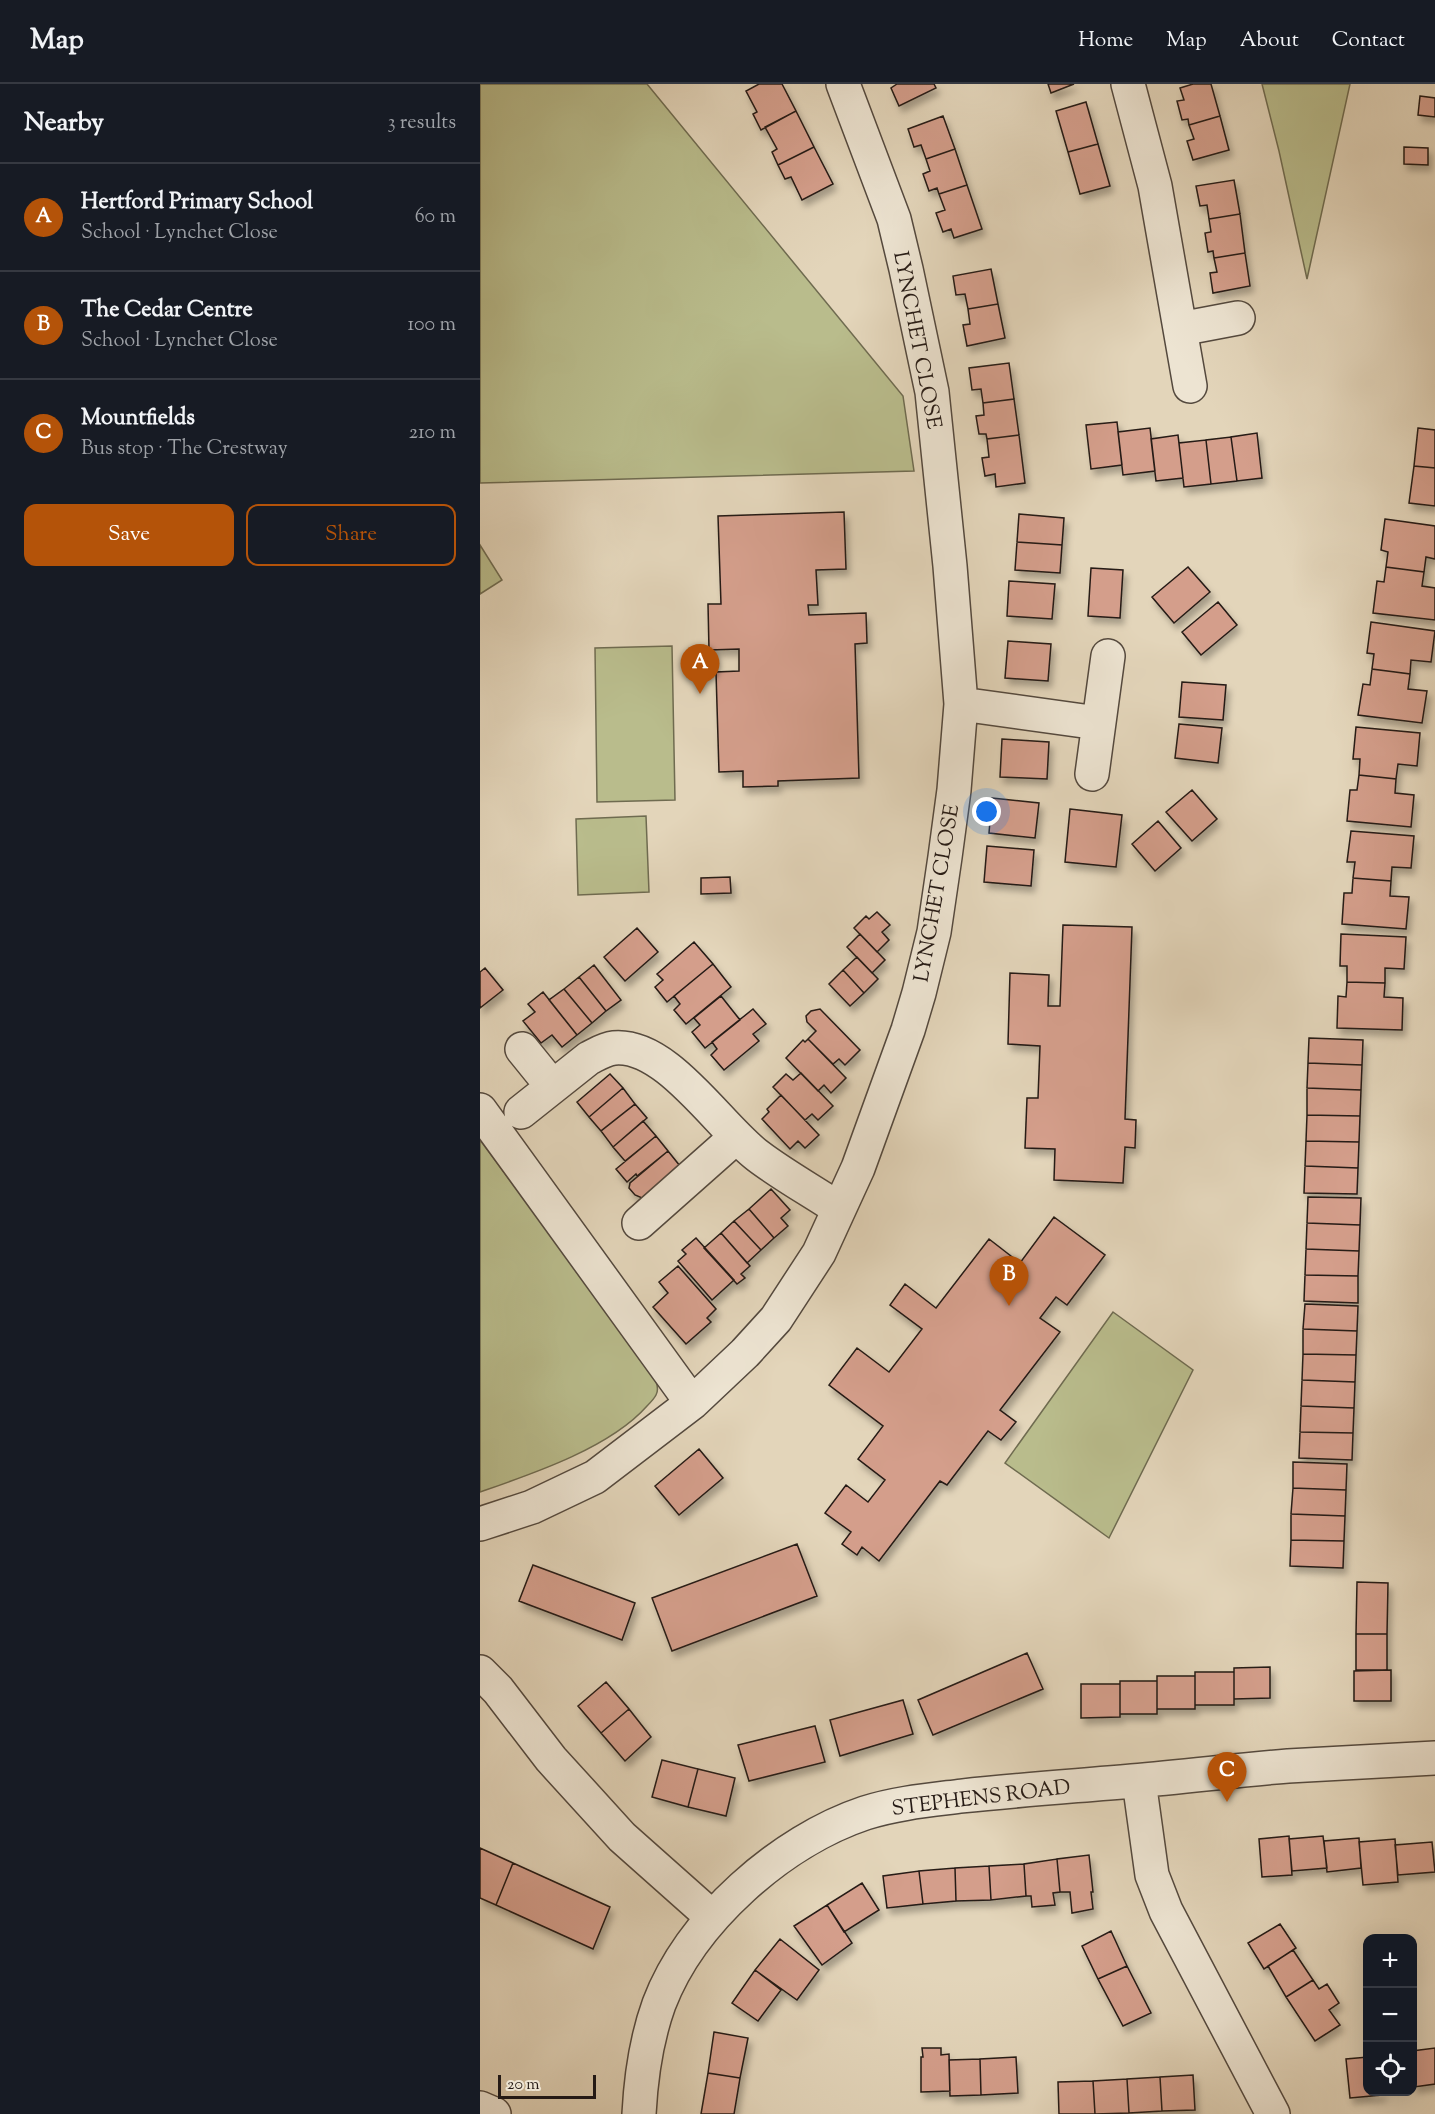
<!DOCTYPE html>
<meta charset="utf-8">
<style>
:root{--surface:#171b24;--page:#242831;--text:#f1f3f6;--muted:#9ea1a6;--line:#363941;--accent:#b45309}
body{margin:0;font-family:"Sorts Mill Goudy",serif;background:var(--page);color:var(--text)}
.controls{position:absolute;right:18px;bottom:18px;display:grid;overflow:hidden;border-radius:12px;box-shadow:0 6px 24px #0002}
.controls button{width:54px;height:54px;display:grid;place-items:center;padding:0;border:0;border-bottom:2px solid var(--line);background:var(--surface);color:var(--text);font:30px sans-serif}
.scale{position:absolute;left:18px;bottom:15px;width:98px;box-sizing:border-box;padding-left:6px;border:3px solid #251a15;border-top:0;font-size:16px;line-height:21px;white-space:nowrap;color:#251a15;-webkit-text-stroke:4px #ede4d2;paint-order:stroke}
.you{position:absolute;left:507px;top:728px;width:21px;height:21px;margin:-15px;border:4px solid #fff;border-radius:50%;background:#1a73e8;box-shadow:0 0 0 9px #1a73e833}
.badge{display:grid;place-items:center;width:39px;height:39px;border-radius:50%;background:var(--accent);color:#fff;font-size:20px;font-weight:700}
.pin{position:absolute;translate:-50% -50px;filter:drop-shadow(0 2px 3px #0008)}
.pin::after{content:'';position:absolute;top:32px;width:21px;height:18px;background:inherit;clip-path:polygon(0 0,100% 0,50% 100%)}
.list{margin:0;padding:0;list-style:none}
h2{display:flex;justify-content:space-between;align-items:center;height:78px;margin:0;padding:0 24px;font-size:26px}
h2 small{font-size:20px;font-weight:400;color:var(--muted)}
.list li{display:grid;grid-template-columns:39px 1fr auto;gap:18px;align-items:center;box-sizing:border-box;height:108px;padding:0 24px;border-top:2px solid var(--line)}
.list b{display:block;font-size:22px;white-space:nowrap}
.list p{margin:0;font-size:20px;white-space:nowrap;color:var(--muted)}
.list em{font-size:20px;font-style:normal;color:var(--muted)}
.actions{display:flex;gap:12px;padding:18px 24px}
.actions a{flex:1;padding:14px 0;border:2px solid var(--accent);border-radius:12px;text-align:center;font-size:21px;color:var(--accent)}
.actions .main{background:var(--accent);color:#fff}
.icon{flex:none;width:33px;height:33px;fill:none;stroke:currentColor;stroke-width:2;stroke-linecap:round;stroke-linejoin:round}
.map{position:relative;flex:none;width:955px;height:2030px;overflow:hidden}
header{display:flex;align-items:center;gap:36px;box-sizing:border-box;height:84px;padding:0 30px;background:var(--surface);border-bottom:2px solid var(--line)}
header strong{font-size:28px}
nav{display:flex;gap:33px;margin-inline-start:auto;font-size:21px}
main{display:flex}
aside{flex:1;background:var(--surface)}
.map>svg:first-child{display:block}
.green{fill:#b9bc8c;stroke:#6f6b50;stroke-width:1.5}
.building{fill:#d49e8b;stroke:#251a15;stroke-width:1.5;filter:url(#shadow)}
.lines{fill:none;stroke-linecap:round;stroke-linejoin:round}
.minor-casing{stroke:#54493e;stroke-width:36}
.minor{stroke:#ede4d2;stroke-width:33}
.labels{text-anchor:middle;stroke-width:4.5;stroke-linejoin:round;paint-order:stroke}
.street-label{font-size:21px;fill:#251a15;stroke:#ede4d2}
</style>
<header>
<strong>Map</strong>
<nav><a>Home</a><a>Map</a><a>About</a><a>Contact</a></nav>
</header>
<main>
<aside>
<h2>Nearby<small>3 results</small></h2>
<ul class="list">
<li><span class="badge">A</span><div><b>Hertford Primary School</b><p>School · Lynchet Close</p></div><em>60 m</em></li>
<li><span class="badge">B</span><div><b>The Cedar Centre</b><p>School · Lynchet Close</p></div><em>100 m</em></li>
<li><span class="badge">C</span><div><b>Mountfields</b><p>Bus stop · The Crestway</p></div><em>210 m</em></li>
</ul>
<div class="actions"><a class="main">Save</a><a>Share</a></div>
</aside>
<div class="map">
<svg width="955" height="2030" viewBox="0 0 955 2030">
<defs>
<filter id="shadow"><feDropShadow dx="3.5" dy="6" stdDeviation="3" flood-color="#0004"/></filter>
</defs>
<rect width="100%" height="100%" fill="#e3d5ba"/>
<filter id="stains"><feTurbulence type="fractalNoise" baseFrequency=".00333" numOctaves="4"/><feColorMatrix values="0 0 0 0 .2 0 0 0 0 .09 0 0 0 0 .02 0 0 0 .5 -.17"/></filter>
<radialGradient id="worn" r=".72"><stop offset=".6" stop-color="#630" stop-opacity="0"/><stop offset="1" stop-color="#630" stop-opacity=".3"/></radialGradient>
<path class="green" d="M0,0H167L423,312L434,387L0,399Z
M782,0H870L827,195L799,67Z
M0,461L22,496L0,510Z
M192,562L195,716L117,718L115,564Z
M166,732L169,808L98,811L96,735Z
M0,1056L168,1281C172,1290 181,1302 176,1311C174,1315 170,1319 167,1322C130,1364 52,1390 0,1408Z
M633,1228L713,1286L629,1454L525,1379Z"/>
<path class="building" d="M279,0H302L316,27L281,46L273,30L277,28L266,7Z
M417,0H454L456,4L419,22L411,4Z
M568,0H594L571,9Z
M713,0H731L740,32L709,41L708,35L702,36L697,17L704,16L700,4Z
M940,12L955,14V33L938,31Z
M606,18L618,60L588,68L576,27Z
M316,27L334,63L298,81L292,68L297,65L285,43Z
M463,32L475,65L446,75L441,61L434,63L428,45Z
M740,32L749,66L713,76L707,57L714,55L709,41Z
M618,60L630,102L600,110L588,68Z
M334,63L353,100L322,116L311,93L305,95L298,81Z
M924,63L948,64V81L924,80Z
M475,65L487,101L459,110L457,104L449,107L443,90L450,87L446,75Z
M754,96L760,130L729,135L727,121L720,122L716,102Z
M487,101L502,145L474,154L471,145L463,148L456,129L465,126L459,110Z
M760,130L765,169L734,174L733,167L728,168L725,149L731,148L729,135Z
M765,169L770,202L733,209L730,189L737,188L734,174Z
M511,185L518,220L488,225L485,210L476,211L473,192Z
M518,220L525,254L487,262L483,241L490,240L488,225Z
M529,279L534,315L503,319L501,305L492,306L489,284Z
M534,315L539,351L507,355L506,350H499L496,332L504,331L503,319Z
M637,338L642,381L611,385L606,341Z
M670,344L675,387L643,391L638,348Z
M938,344L955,346V384L934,382Z
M777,349L782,394L757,397L751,353Z
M539,351L545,399L516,403L515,390L505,392L502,374L509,373L507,355Z
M698,351L703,394L676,397L671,355Z
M751,353L757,397L731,400L726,356Z
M726,356L731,400L704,403L699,359Z
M934,382L955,384V422L929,419Z
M364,428L366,485L336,486L338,521H328L329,531L386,529L387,559L375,560L379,694L298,697V702L263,703V687L239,688L236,588L259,587V565L229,566L228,520H241L238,432Z
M539,430L584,434L582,461L537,458Z
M905,435L955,442V475L946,473L944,488L906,483L908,468L901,466Z
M537,458L582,461L580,489L535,486Z
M708,483L730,508L694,539L672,513Z
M906,483L944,488L942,502L955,504V536L893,529L897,497L904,498Z
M611,484L643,486L640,534L608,532Z
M529,497L575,500L572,535L527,532Z
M738,518L757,541L721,571L702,548Z
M891,538L955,547L951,578L931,576L930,590L892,585L894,570L887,569Z
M528,557L571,560L568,597L525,594Z
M892,585L930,590L928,605L947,607L942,639L878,631L883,600L890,601Z
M702,598L746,601L743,636L699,633Z
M699,640L742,644L738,679L695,674Z
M876,643L940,649L937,682L918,680L916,695L879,691L880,675H873Z
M522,655L569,658L567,695L520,693Z
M879,691L916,695L915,709L934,711L931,743L867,737L870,706H877Z
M712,706L737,735L712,757L686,728Z
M512,714L559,719L555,754L509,749Z
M590,725L642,731L636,783L585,778Z
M678,737L701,764L675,787L652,760Z
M871,747L934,752L931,784L912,783L911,797L873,794L875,778H867Z
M507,762L554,766L551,802L504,798Z
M250,793L251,809L221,810V794Z
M873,794L911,797L910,812L929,813L926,845L862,840L864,809H872Z
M397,828L410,841L402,848L409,856L397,868L374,844L386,832L389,835Z
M583,841L652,843L645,1035L656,1036L655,1064L645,1063L643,1099L574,1096L575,1065L545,1064L547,1014H558L560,962L528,960L530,889L569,891L568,922H580Z
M157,844L178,868L145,897L124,873Z
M380,850L405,876L392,889L367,863Z
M861,850L926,853L924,885L905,884V899L867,898V882H860Z
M214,858L233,880L187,918L175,903L183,896L177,890Z
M377,873L398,895L384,909L363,886Z
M233,880L251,903L206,940L194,926L200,920L194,912Z
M114,881L141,916L126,927L99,893Z
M5,884L23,906L0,924V888Z
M363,886L384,909L370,922L349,900Z
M99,893L126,927L112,939L84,905Z
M867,898L905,899L904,913L923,914L922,946L857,944L858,912L866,913Z
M84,905L112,939L97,951L69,916Z
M63,908L97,951L82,963L72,951L61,959L43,937L55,928L48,920Z
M241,912L260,936L225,964L212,948L220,941L214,934Z
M273,925L286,940L273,950L279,957L244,986L231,971L237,965L232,958Z
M340,925L380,966L365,981L359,975L353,980L328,955L336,947L327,938L326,932L331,927Z
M829,954L883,956L882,981L828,979Z
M328,955L366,994L351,1009L344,1001L338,1007L306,974L323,956L325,958Z
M828,979L882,981L881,1006L827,1004Z
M321,989L353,1022L338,1036L332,1030L325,1036L293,1003L306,990L313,996Z
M130,990L143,1004L109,1033L97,1018Z
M143,1004L155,1020L121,1047L109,1033Z
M827,1004L881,1006L880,1032L827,1031Z
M301,1011L339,1051L325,1064L318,1057L310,1065L282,1035L289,1028L287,1025Z
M155,1020L167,1034L133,1063L121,1047Z
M827,1031L880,1032L879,1058L826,1057Z
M163,1037L176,1052L145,1077L133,1063Z
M176,1052L188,1067L157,1092L156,1090L147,1098L136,1085Z
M826,1057L879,1058L878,1084L825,1082Z
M188,1067L200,1082L162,1114L155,1111L149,1104L150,1099Z
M825,1082L878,1084L877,1110L824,1109Z
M291,1105L310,1126L301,1134L308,1142L294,1154L269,1125Z
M828,1113L881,1114L880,1141L827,1139Z
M269,1125L294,1154L281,1166L254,1137Z
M574,1133L625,1171L587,1221L576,1213L560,1234L580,1248L520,1326L536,1338L521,1356L508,1347L467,1401L460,1397L399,1477L382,1463L377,1471L362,1460L371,1448L345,1429L366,1401L388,1418L405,1396L378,1375L403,1342L349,1301L377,1264L409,1288L442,1245L410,1221L425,1200L456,1224L509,1155L540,1179Z
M254,1137L281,1166L267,1179L241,1149Z
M827,1139L880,1141L879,1167L826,1165Z
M241,1149L270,1182L261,1190L265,1194L257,1200L224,1164Z
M216,1154L254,1196L232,1216L198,1177L206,1170L202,1166Z
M826,1165L879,1167L878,1192L825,1191Z
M198,1182L236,1225L227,1234L231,1238L206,1260L173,1223L188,1209L179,1198Z
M825,1191L878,1192V1219L824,1217Z
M825,1220L878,1222L877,1247L823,1245Z
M823,1245L877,1247L876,1271L823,1270Z
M823,1270L876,1271L875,1298L822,1296Z
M822,1296L875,1298L874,1324L821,1322Z
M821,1322L874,1324L873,1349L820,1348Z
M820,1348L873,1349L872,1376L819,1374Z
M219,1365L243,1394L199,1431L175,1402Z
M813,1378L867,1380L866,1406L813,1404Z
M813,1404L866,1406L865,1432L811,1430Z
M811,1430L865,1432L864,1457L811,1456Z
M811,1456L864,1457L863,1484L810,1482Z
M317,1460L337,1512L192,1567L172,1514Z
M53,1481L155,1519L142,1556L39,1517Z
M877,1498L908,1499L907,1550H876Z
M876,1550H907V1586H876Z
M547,1569L563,1605L453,1651L438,1616Z
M790,1583V1614L754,1615V1584Z
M911,1586V1617H874V1587Z
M715,1588H754V1621H715Z
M677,1592H715V1625H677Z
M640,1597H677V1630H640Z
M126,1598L149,1625L121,1649L98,1622Z
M601,1600H640V1633L601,1634Z
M423,1616L433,1650L360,1672L350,1636Z
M149,1625L171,1653L145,1677L121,1649Z
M335,1642L345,1678L269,1697L258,1661Z
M182,1676L218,1685L208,1723L172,1713Z
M218,1685L255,1694L246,1732L208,1723Z
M809,1752L812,1791L782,1793L779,1755Z
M843,1752L847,1784L812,1787L809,1755Z
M879,1754L881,1784L847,1788L844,1757Z
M915,1755L918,1798L883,1801L879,1758Z
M952,1758L955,1788L918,1791L915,1761Z
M0,1764L33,1779L16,1821L0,1814Z
M609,1771L613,1808H611L613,1825L592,1829L590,1808H580L577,1775Z
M577,1775L580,1808L573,1809L575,1821L552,1823L551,1812H546L544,1780Z
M33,1779L130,1823L113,1865L16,1821Z
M544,1780L546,1812L511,1816L509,1782Z
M509,1782L511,1816L476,1817L475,1784Z
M475,1784L476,1817L443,1820L439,1787Z
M439,1787L443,1820L407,1824L403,1792Z
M382,1799L399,1826L364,1848L347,1821Z
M347,1821L372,1859L342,1881L314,1842Z
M800,1840L816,1864L784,1885L768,1859Z
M631,1847L647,1882L618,1895L602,1862Z
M300,1855L339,1886L317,1916L275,1886Z
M813,1866L833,1896L806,1913L788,1882Z
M647,1882L671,1929L643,1942L618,1895Z
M275,1886L301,1906L278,1937L252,1919Z
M833,1896L839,1905L847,1900L859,1919L849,1926L860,1941L835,1957L806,1913Z
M234,1948L268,1954L260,1994L228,1989Z
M442,1964H461V1971L469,1970L470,2007L441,2008V1973H443Z
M955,1964V2000L934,2003L932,1967Z
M536,1973L538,2009L501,2011L500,1975Z
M888,1973V2008H902V2011L870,2014L866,1975Z
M500,1975L501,2011L470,2012L469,1976Z
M228,1989L260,1994L254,2030H221Z
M713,1991L715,2026L682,2027L680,1993Z
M680,1993L682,2027L649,2029L647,1995Z
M647,1995L649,2029L615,2030L613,1997Z
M613,1997L615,2030H579L578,1998Z"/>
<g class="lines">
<defs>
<path id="minor" d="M648,0L675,102L710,302
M700,245L758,234
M481,620L618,639
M612,690L628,572
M42,965L72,1002
M0,1026L212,1319
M41,1028L109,974C117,970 125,965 134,964C187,959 239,1043 278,1072C303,1091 332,1107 359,1125
M159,1139L256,1053
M0,1440L52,1423L115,1393L212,1319L265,1269L296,1235L339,1169L378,1084L428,946L439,909L454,848L465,773L474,706L481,620L470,482L452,308L426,185L414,135L363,0
M0,1588L18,1606L71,1675L142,1753L232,1833
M659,1697L672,1791L686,1827L793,2030
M0,2024L14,2030
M159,2030C161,1992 166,1956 179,1920C211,1836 301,1757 385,1729C416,1719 450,1716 482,1712C538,1706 595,1702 652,1697C704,1693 756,1686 808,1682C857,1679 906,1677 955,1674"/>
</defs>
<use href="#minor" class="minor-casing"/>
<use href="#minor" class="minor"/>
</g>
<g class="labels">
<g class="street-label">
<text transform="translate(438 256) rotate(79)" y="7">LYNCHET CLOSE</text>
<text transform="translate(456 809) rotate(-80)" y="7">LYNCHET CLOSE</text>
<text transform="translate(501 1713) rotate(-7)" y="7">STEPHENS ROAD</text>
</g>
</g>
<rect width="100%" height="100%" filter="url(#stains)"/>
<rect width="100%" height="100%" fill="url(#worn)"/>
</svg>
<div class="controls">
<button>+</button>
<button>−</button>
<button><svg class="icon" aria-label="locate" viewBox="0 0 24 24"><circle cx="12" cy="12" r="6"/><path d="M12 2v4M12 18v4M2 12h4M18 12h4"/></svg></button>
</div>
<div class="scale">20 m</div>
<div class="you"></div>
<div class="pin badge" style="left:220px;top:610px">A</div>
<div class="pin badge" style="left:529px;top:1222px">B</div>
<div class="pin badge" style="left:747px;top:1718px">C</div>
</div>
</main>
